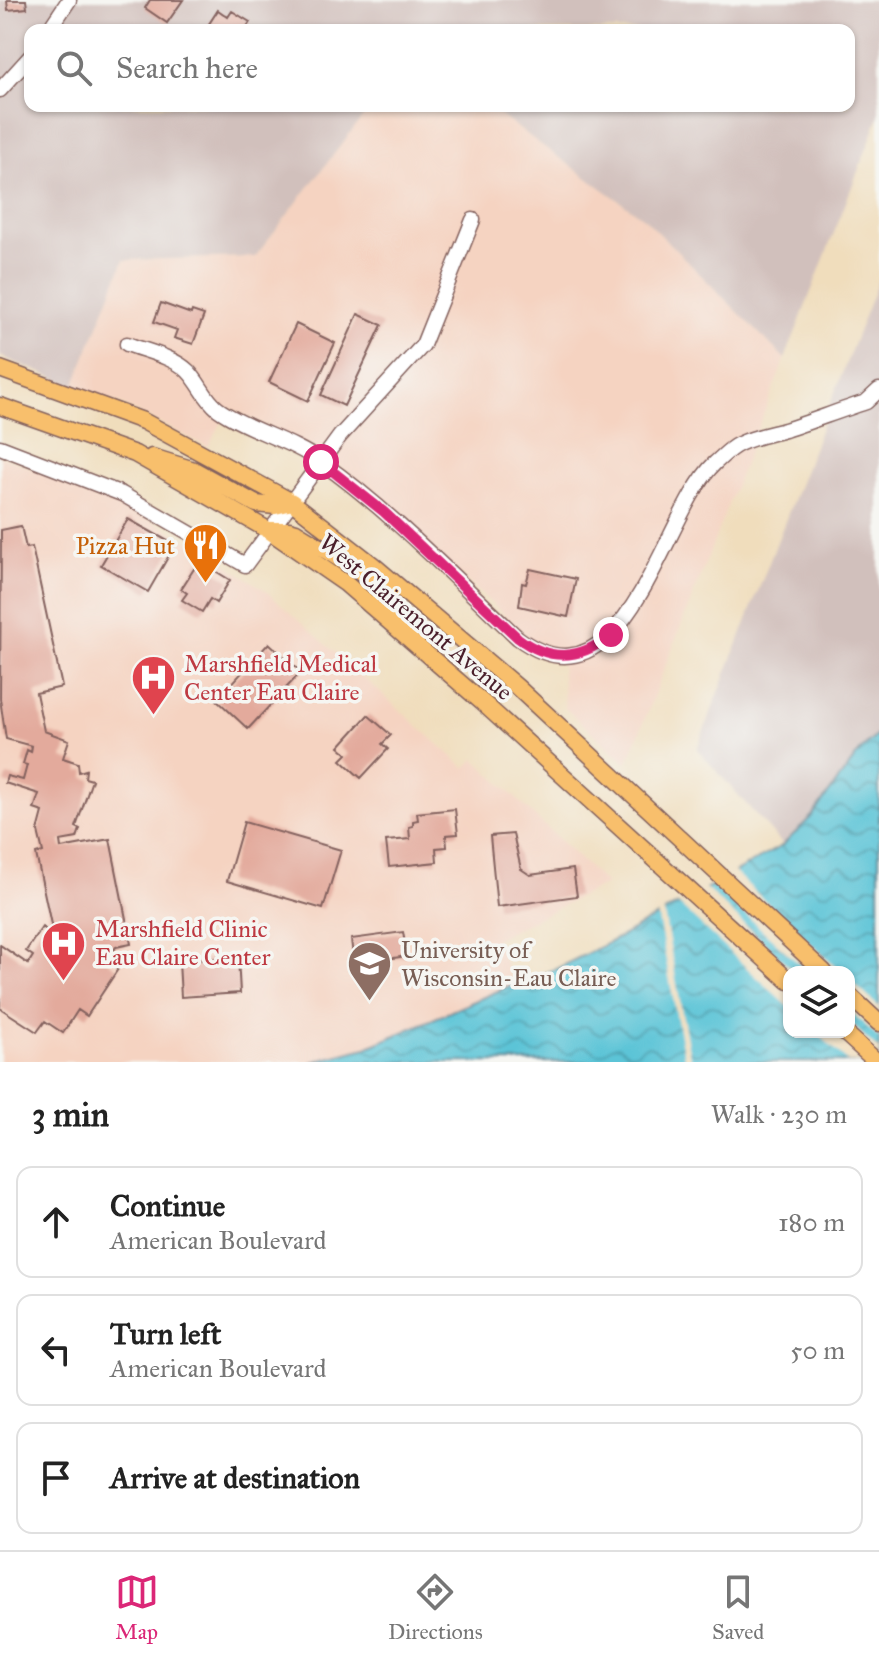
<!DOCTYPE html>
<meta charset="utf-8">
<style>
:root{--surface:#fff;--page:#f6f6f6;--text:#222;--muted:#767676;--line:#e0e0e0;--accent:#db2777}
body{margin:0;font-family:"IM FELL Great Primer",serif;background:var(--page);color:var(--text)}
.controls{position:absolute;right:24px;bottom:24px;display:grid;overflow:hidden;border-radius:16px;box-shadow:0 2px 6px #0004}
.controls button{width:72px;height:72px;display:grid;place-items:center;padding:0;border:0;border-bottom:2px solid var(--line);background:var(--surface);color:var(--text);font:40px sans-serif}
.stop{position:absolute;width:24px;height:24px;margin:-18px;border:6px solid #db2777;border-radius:50%;background:#fff}
.stop.end{background:#db2777;border-color:#fff;box-shadow:0 2px 8px #0008}
.list{margin:0;padding:0;list-style:none}
h2{display:flex;justify-content:space-between;align-items:center;height:104px;margin:0;padding:0 32px;font-size:34px}
h2 small{font-size:26px;font-weight:400;color:var(--muted)}
.list li{display:grid;grid-template-columns:52px 1fr auto;gap:24px;align-items:center;box-sizing:border-box;height:112px;margin:0 16px 16px;padding:0 16px;border:2px solid var(--line);border-radius:16px}
.list b{display:block;font-size:30px;white-space:nowrap}
.list p{margin:0;font-size:26px;white-space:nowrap;color:var(--muted)}
.list em{font-size:26px;font-style:normal;color:var(--muted)}
.icon{flex:none;width:44px;height:44px;fill:none;stroke:currentColor;stroke-width:2;stroke-linecap:round;stroke-linejoin:round}
.map{position:relative;flex:none;width:879px;height:1062px;overflow:hidden}
.search{position:absolute;background:var(--surface);box-shadow:0 2px 6px #0004;left:24px;right:24px;top:24px;height:88px;display:flex;align-items:center;gap:20px;box-sizing:border-box;padding:0 28px;border-radius:16px;color:var(--muted);font-size:30px}
.sheet{height:488px;background:var(--surface)}
nav{display:flex;justify-content:space-around;align-items:center;box-sizing:border-box;height:112px;border-top:2px solid var(--line);background:var(--surface);font-size:22px;color:var(--muted)}
nav a{display:grid;justify-items:center;gap:4px}
nav .on{color:var(--accent)}
.map>svg:first-child{display:block}
.built{fill:#f5d3c1}
.industrial{fill:#d1c0bc}
.water{fill:url(#water-waves);stroke:#527281;stroke-width:2;fill-rule:evenodd}
.pier{fill:#f0ddbc}
.building{fill:#e3aa9c}
.lines{fill:none;stroke-linecap:round;stroke-linejoin:round}
.minor-casing{stroke:#84625e;stroke-width:17}
.major-casing{stroke:#84625e;stroke-width:19}
.minor{stroke:#fff;stroke-width:14}
.major{stroke:#f8bf6c;stroke-width:16}
.route{stroke:#db2777;stroke-width:10}
.labels{text-anchor:middle;stroke-width:7;stroke-linejoin:round;paint-order:stroke}
.food-label{font-size:24px;fill:#c56008;stroke:#f6f6f2;text-anchor:end}
.street-label{font-size:24px;fill:#4a1f2b;stroke:#f6f6f2}
.health-label{font-size:24px;fill:#be3a42;stroke:#f6f6f2;text-anchor:start}
.education-label{font-size:24px;fill:#785e54;stroke:#f6f6f2;text-anchor:start}
</style>
<div class="map">
<svg width="879" height="1062" viewBox="0 0 879 1062">
<defs>
<pattern id="water-waves" width="16" height="10" patternUnits="userSpaceOnUse" patternTransform="scale(2)"><rect width="16" height="10" fill="#5bc4d7"/><path d="M0 5q4-4 8 0t8 0" fill="none" stroke="#4d9faf"/></pattern>
</defs>
<rect width="100%" height="100%" fill="#f6f6f2"/>
<filter id="ink" filterUnits="userSpaceOnUse"><feTurbulence type="fractalNoise" baseFrequency=".0125" numOctaves="2"/><feDisplacementMap in="SourceGraphic" scale="16" xChannelSelector="R" yChannelSelector="G"/><feConvolveMatrix kernelMatrix="1 2 1 2 8 2 1 2 1" color-interpolation-filters="sRGB"/></filter>
<filter id="wash" filterUnits="userSpaceOnUse"><feTurbulence type="fractalNoise" baseFrequency=".006" numOctaves="4" result="noise"/><feDisplacementMap in="SourceGraphic" scale="32" xChannelSelector="R" yChannelSelector="G"/><feGaussianBlur stdDeviation="1.8" result="paint"/><feColorMatrix in="noise" values="0 0 0 0 0 0 0 0 0 0 0 0 0 0 0 0 0 1.4 0 .05"/><feComposite in="paint" operator="in"/></filter>
<g filter="url(#wash)">
<rect width="100%" height="100%" fill="#f0ddbc"/>
<path class="built" d="M426,106H487L645,219L785,359L627,764L565,708L560,650L533,641L336,462L230,408L208,447L123,405L74,386L124,260L255,257L364,115Z
M0,456L110,498L200,547L265,590L465,768L475,759L606,884L495,939L514,984L366,1048L312,1062H0Z"/>
<path class="industrial" d="M0,0H879V117L785,359L645,219L487,106H849V30H30V106H426L364,115L255,257L124,260L74,386L0,356Z
M879,278V733L861,750L812,816L783,845L697,749Z"/>
<path class="water" d="M879,733V1062H312L366,1048L514,984L556,969L618,938L783,845L812,816L861,750ZM789,972H849V1032H789Z"/>
<path class="pier" d="M731,869L841,972H808L710,882Z
M703,886L795,972H789V1007L675,901Z
M663,908L691,1062H685L657,912Z
M849,979L879,1007V1038L849,1010Z
M849,1022L879,1050V1062H848L816,1032H849Z"/>
<g id="blocks">
<path class="building" d="M7,0H26L27,8L8,10Z
M150,0H183L167,23L145,8Z
M218,10L228,17L232,11L250,22L245,30H205Z
M161,303L191,314L192,311L204,315L193,344L174,338L177,330L154,322Z
M358,314L382,325L344,406L321,395Z
M296,324L335,343L308,401L269,382Z
M128,519L175,545L148,592L101,565Z
M21,526L26,548L32,547L62,687L36,693L44,731L69,740L63,758L78,763L79,772L86,770L85,778L92,780L76,827L80,829L77,838L60,841L61,848L110,839L131,944L116,947L107,961L118,969L87,1016L78,1010L63,1033L45,1021L37,1032L0,1008V945L28,964L33,956L26,951L42,927L53,934L36,854L43,852L38,831L43,812L34,809L39,794L5,783L7,776L23,780L27,765L23,764L27,750L31,752L32,746L6,739L0,699L1,530Z
M199,561L230,580L216,603L210,599L202,612L182,600L187,593L181,589Z
M530,569L576,579L568,617L519,606L522,583L526,584Z
M269,643L301,672L248,729L217,700Z
M368,715L391,735L382,744L388,749L361,778L341,760L347,754L339,747Z
M455,809L458,834L446,835L447,847L436,848L437,862L389,867L386,841L410,839L409,827L413,826V821L418,820L417,813Z
M244,822L341,850L323,909L227,881Z
M513,834L521,869L530,875L573,869L577,896L497,907L490,836Z
M403,932L407,956L354,964L351,939Z
M238,957L240,993L181,997L179,961Z"/>
</g>
</g>
<g filter="url(#ink)">
<use href="#blocks" fill-opacity="0" stroke="#84625e" stroke-width="2"/>
<g class="lines">
<defs>
<path id="minor" d="M49,30L69,0
M0,90L30,57
M127,344C145,351 174,357 188,371C200,383 204,398 218,409C249,431 289,439 321,462C393,513 454,578 518,638C626,717 662,513 715,463C722,457 730,448 739,444C753,437 770,434 785,430C812,421 839,411 866,402L879,390
M0,447L122,494L245,565L340,436L423,345L473,220"/>
<path id="major" d="M0,369L143,421L292,502L373,565L517,687L824,972
M0,406L135,454L268,530L346,584L482,702L789,981
M152,457L194,470L256,504L275,506L292,502
M268,530H289L296,532L390,590
M849,995L879,1023
M844,1032L877,1062"/>
</defs>
<use href="#minor" class="minor-casing"/>
<use href="#major" class="major-casing"/>
<use href="#minor" class="minor"/>
<use href="#major" class="major"/>
</g>
</g>
<g class="lines" filter="url(#ink)">
<path class="route" d="M321,462L384,512L518,638C550,662 580,660 611,635"/>
</g>
<defs>
<symbol id="restaurant-pin" viewBox="-11 -11 22 30"><path d="M0 17L-7.5 6A9.5 9.5 0 1 1 7.5 6Z" fill="#e8710a" stroke="#f6f6f2"/><path d="M-5-6h1v4h1v-4h1v4h1v-4h1v5L-1.5 .5V6h-2V.5L-5-1ZM5-6V6H3V1.5H1.5Q1.5-4 5-6Z" fill="#fff"/></symbol>
<symbol id="hospital-pin" viewBox="-11 -11 22 30"><path d="M0 17L-7.5 6A9.5 9.5 0 1 1 7.5 6Z" fill="#e0444e" stroke="#f6f6f2"/><path d="M-5-5h3v3.5h4V-5h3V5h-3V1.5h-4V5h-3Z" fill="#fff"/></symbol>
<symbol id="university-pin" viewBox="-11 -11 22 30"><path d="M0 17L-7.5 6A9.5 9.5 0 1 1 7.5 6Z" fill="#8d6e63" stroke="#f6f6f2"/><path d="M0-5L7-2L0 1L-7-2ZM-4 1L0 2.5L4 1V4Q0 6-4 4Z" fill="#fff"/></symbol>
</defs>
<g fill-rule="evenodd">
<use href="#restaurant-pin" x="180" y="520" width="51" height="69"/>
<use href="#hospital-pin" x="128" y="652" width="51" height="69"/>
<use href="#hospital-pin" x="38" y="918" width="51" height="69"/>
<use href="#university-pin" x="344" y="938" width="51" height="69"/>
</g>
<g class="labels">
<g class="food-label">
<text x="175" y="554">Pizza Hut</text>
</g>
<g class="street-label">
<text transform="translate(416 617) rotate(40)" y="8">West Clairemont Avenue</text>
</g>
<g class="health-label">
<text x="184" y="672">Marshfield Medical<tspan x="184" dy="28">Center Eau Claire</tspan></text>
<text x="95" y="937">Marshfield Clinic<tspan x="95" dy="28">Eau Claire Center</tspan></text>
</g>
<g class="education-label">
<text x="401" y="958">University of<tspan x="401" dy="28">Wisconsin-Eau Claire</tspan></text>
</g>
</g>
</svg>
<div class="controls">
<button><svg class="icon" aria-label="layers" viewBox="0 0 24 24"><path d="M12 4l9 5-9 5-9-5zM3 14l9 5 9-5"/></svg></button>
</div>
<div class="stop" style="left:321px;top:462px"></div>
<div class="stop end" style="left:611px;top:635px"></div>
<div class="search"><svg class="icon" aria-label="search" viewBox="0 0 24 24"><circle cx="10" cy="10" r="6"/><path d="M15 15l6 6"/></svg>Search here</div>
</div>
<section class="sheet">
<h2>3 min<small>Walk · 230 m</small></h2>
<ul class="list">
<li><svg class="icon" aria-label="ahead" viewBox="0 0 24 24"><path d="M12 20V5M6 11l6-6 6 6"/></svg><div><b>Continue</b><p>American Boulevard</p></div><em>180 m</em></li>
<li><svg class="icon" aria-label="left" viewBox="0 0 24 24"><path d="M17 20v-9H6M10 6l-5 5 5 5"/></svg><div><b>Turn left</b><p>American Boulevard</p></div><em>50 m</em></li>
<li><svg class="icon" aria-label="arrive" viewBox="0 0 24 24"><path d="M6 21V4h12l-3 4 3 4H6"/></svg><div><b>Arrive at destination</b></div></li>
</ul>
</section>
<nav>
<a class="on"><svg class="icon" aria-label="map" viewBox="0 0 24 24"><path d="M3 6l6-2 6 2 6-2v14l-6 2-6-2-6 2zM9 4v14M15 6v14"/></svg>Map</a>
<a><svg class="icon" aria-label="directions" viewBox="0 0 24 24"><path d="M12 3l9 9-9 9-9-9zM9 14v-3h6M13 9l2 2-2 2"/></svg>Directions</a>
<a><svg class="icon" aria-label="saved" viewBox="0 0 24 24"><path d="M7 4h10v16l-5-4-5 4z"/></svg>Saved</a>
</nav>
